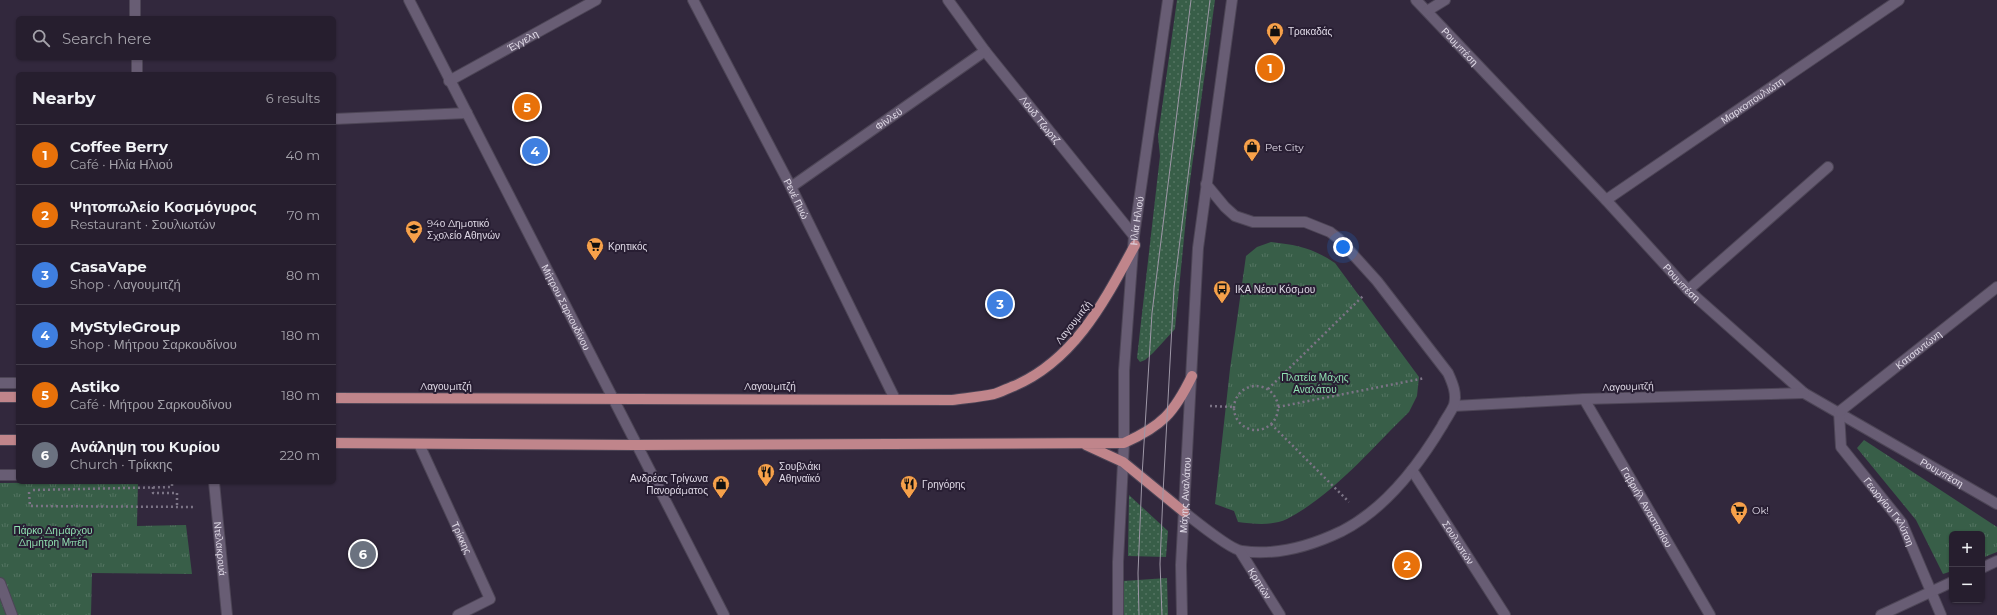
<!DOCTYPE html>
<meta charset="utf-8">
<style>
:root{--surface:#261e2e;--page:#2e2736;--text:#f1f3f6;--muted:#a4a2aa;--line:#423c4a;--accent:#0b8043}
body{margin:0;font-family:Montserrat,sans-serif;background:var(--page);color:var(--text)}
.controls{position:absolute;right:12px;bottom:12px;display:grid;overflow:hidden;border-radius:6px;box-shadow:0 1px 3px #0004}
.controls button{width:36px;height:36px;display:grid;place-items:center;padding:0;border:0;border-bottom:1px solid var(--line);background:var(--surface);color:var(--text);font:20px sans-serif}
.you{position:absolute;left:1343px;top:247px;width:14px;height:14px;margin:-10px;border:3px solid #fff;border-radius:50%;background:#1a73e8;box-shadow:0 0 0 6px #1a73e833}
.badge{display:grid;place-items:center;width:26px;height:26px;border-radius:50%;background:var(--accent);color:#fff;font-size:13px;font-weight:700}
.pin{position:absolute;translate:-50% -50%;border:2px solid #fff;box-shadow:0 1px 4px #0006}
.list{margin:0;padding:0;list-style:none}
h2{display:flex;justify-content:space-between;align-items:center;height:52px;margin:0;padding:0 16px;font-size:17px}
h2 small{font-size:13px;font-weight:400;color:var(--muted)}
.list li{display:grid;grid-template-columns:26px 1fr auto;gap:12px;align-items:center;box-sizing:border-box;height:60px;padding:0 16px;border-top:1px solid var(--line)}
.list b{display:block;font-size:15px;white-space:nowrap}
.list p{margin:0;font-size:13px;white-space:nowrap;color:var(--muted)}
.list em{font-size:13px;font-style:normal;color:var(--muted)}
.icon{flex:none;width:22px;height:22px;fill:none;stroke:currentColor;stroke-width:2;stroke-linecap:round;stroke-linejoin:round}
.map{position:relative;flex:none;width:1997px;height:615px;overflow:hidden}
.search{position:absolute;background:var(--surface);box-shadow:0 1px 3px #0004;left:16px;top:16px;width:320px;height:44px;display:flex;align-items:center;gap:10px;box-sizing:border-box;padding:0 14px;border-radius:6px;color:var(--muted);font-size:15px}
.panel{position:absolute;background:var(--surface);box-shadow:0 1px 3px #0004;left:16px;top:72px;width:320px;height:412px;border-radius:6px}
.map>svg:first-child{display:block}
.grass{fill:url(#grass-dots)}
.park{fill:url(#park-tufts)}
.lines{fill:none;stroke-linecap:round;stroke-linejoin:round}
.lane-casing{stroke:#4d4556;stroke-width:12}
.street-casing{stroke:#4d4556;stroke-width:12}
.secondary-casing{stroke:#4d4556;stroke-width:12}
.primary-casing{stroke:#4d4556;stroke-width:12}
.path{stroke:#7c7486;stroke-width:2.5;stroke-dasharray:2 3;stroke-linecap:butt}
.lane{stroke:#685d74;stroke-width:10}
.street{stroke:#685d74;stroke-width:10}
.secondary{stroke:#685d74;stroke-width:10}
.primary{stroke:#c0858b;stroke-width:10}
.tram{stroke:#9e97a7;stroke-width:1}
.labels{text-anchor:middle;stroke-width:4;stroke-linejoin:round;paint-order:stroke}
.poi-label{font-size:10px;fill:#e0dae7;stroke:#281e33;text-anchor:start}
.street-label{font-size:10px;fill:#e0dae7;stroke:#281e33}
.park-label{font-size:10px;fill:#91e2b2;stroke:#281e33}
</style>
<div class="map">
<svg width="1997" height="615" viewBox="0 0 1997 615">
<defs>
<pattern id="grass-dots" width="8" height="8" patternUnits="userSpaceOnUse"><rect width="8" height="8" fill="#385e48"/><path d="M2 2h.1M6 6h.1" fill="none" stroke="#547462" stroke-width="1.8" stroke-linecap="round"/></pattern>
<pattern id="park-tufts" width="24" height="20" patternUnits="userSpaceOnUse"><rect width="24" height="20" fill="#385e48"/><path d="M3 7l-1-3M5 7V3M7 7l1-3M15 17l-1-3M17 17v-4M19 17l1-3" fill="none" stroke="#547462"/></pattern>
</defs>
<rect width="100%" height="100%" fill="#32283d"/>
<path class="grass" d="M1177,0H1215L1189,188L1175,329L1153,353L1145,360L1140,362L1137,358L1140,331L1160,156L1158,136Z
M1129,495L1168,531L1166,557L1128,556Z
M1167,578L1168,615H1124L1123,581Z"/>
<path class="park" d="M1271,242C1297,245 1313,248 1335,263L1419,377L1417,396L1409,412C1373,447 1332,496 1287,519C1272,526 1254,524 1238,522L1234,511L1215,504L1230,369L1246,256L1257,247Z
M1864,440L1997,527V552L1982,558V534H1952V571L1943,574L1916,520L1857,448Z
M138,482L137,526L186,525L192,574L92,573L91,615H0V483Z"/>
<g class="lines">
<defs>
<path id="lane" d="M334,119L467,113
M1688,290L1828,167"/>
<g id="street">
<path d="M135,0V18"/>
<path id="s1" d="M409,0L724,615"/>
<path id="s2" d="M693,0L791,187L895,399"/>
<path id="s3" d="M948,0L985,51L1134,236"/>
<path id="s4" d="M1416,0L1606,200L1688,290L1804,393L1997,504"/>
<path d="M1427,11L1445,0"/>
<path d="M137,58V74"/>
<path id="s5" d="M449,81L596,0"/>
<path id="s6" d="M791,187L985,51"/>
<path id="s7" d="M1606,200L1899,0"/>
<path id="s8" d="M1584,399L1710,615"/>
<path d="M1454,406L1584,399L1804,393"/>
<path id="s9" d="M1839,412L1841,447L1902,523L1941,615"/>
<path id="s10" d="M1839,412L1997,287"/>
<path id="s11" d="M419,444L490,599L458,615"/>
<path id="s12" d="M1412,470L1505,615"/>
<path d="M0,475H18"/>
<path id="s13" d="M214,482L227,615"/>
<path d="M1184,512C1194,520 1231,550 1242,551C1276,556 1311,546 1342,531C1385,509 1418,466 1442,426C1445,420 1451,412 1454,405C1457,394 1453,384 1448,373L1377,281L1339,239L1330,232L1305,222H1253L1235,216L1225,207L1206,184"/>
<path id="s14" d="M1240,551L1280,615"/>
<path d="M1982,568L1997,561"/>
<path d="M0,583L12,615"/>
<path d="M1881,615L1952,582"/>
</g>
<g id="secondary">
<path d="M0,383H18"/>
<path id="s15" d="M1118,615V562L1124,443V371L1134,236L1168,0"/>
<path id="s16" d="M1182,615L1181,565L1198,248L1232,0"/>
</g>
<path id="primary" d="M0,397H18
M334,398L952,400C966,398 980,397 994,394C1001,392 1008,388 1014,386C1075,360 1105,300 1135,245
M0,440H18
M334,443L636,445L1124,443C1162,426 1174,413 1192,376
M1086,445L1123,462L1184,512"/>
</defs>
<use href="#lane" class="lane-casing"/>
<use href="#street" class="street-casing"/>
<use href="#secondary" class="secondary-casing"/>
<use href="#primary" class="primary-casing"/>
<path class="path" d="M1234 408a22 22 0 1 1 44 0a22 22 0 1 1-44 0Z
M1268,389L1363,296
M1210,406L1234,407
M1278,407L1425,378
M1271,424L1349,502
M153,482V493H177V507
M33,490L172,487V482
M29,492L30,506L196,507"/>
<use href="#lane" class="lane"/>
<use href="#street" class="street"/>
<use href="#secondary" class="secondary"/>
<use href="#primary" class="primary"/>
<path class="tram" d="M1139,615L1138,573L1142,476L1152,313L1191,0
M1162,615L1160,564L1163,493L1174,288L1210,0"/>
</g>
<defs>
<symbol id="shop-pin" viewBox="-11 -11 22 30"><path d="M0 17L-7.5 6A9.5 9.5 0 1 1 7.5 6Z" fill="#f7a14a" stroke="#281e33"/><path d="M-5-2.5h2.3a2.7 3.5 0 0 1 5.4 0H5L5.5 6h-11ZM-1.5-2.5h3a1.5 2.3 0 0 0-3 0Z" fill="#111"/></symbol>
<symbol id="school-pin" viewBox="-11 -11 22 30"><path d="M0 17L-7.5 6A9.5 9.5 0 1 1 7.5 6Z" fill="#f7a14a" stroke="#281e33"/><path d="M0-5L7-2L0 1L-7-2ZM-4 1L0 2.5L4 1V4Q0 6-4 4Z" fill="#111"/></symbol>
<symbol id="supermarket-pin" viewBox="-11 -11 22 30"><path d="M0 17L-7.5 6A9.5 9.5 0 1 1 7.5 6Z" fill="#f7a14a" stroke="#281e33"/><path d="M-6-5.5h2.5l.6 2H6L4.5 2H-2.5L-4.4-4H-6ZM-1.5 3.2a1.3 1.3 0 1 0 .1 0ZM3 3.2a1.3 1.3 0 1 0 .1 0Z" fill="#111"/></symbol>
<symbol id="bus-pin" viewBox="-11 -11 22 30"><path d="M0 17L-7.5 6A9.5 9.5 0 1 1 7.5 6Z" fill="#f7a14a" stroke="#281e33"/><path d="M-5-6H5V4H4V6H2V4H-2V6H-4V4H-5ZM-3.5-4V0h7V-4ZM-3.5 1.2v1.5H-2V1.2ZM2 1.2v1.5H3.5V1.2Z" fill="#111"/></symbol>
<symbol id="restaurant-pin" viewBox="-11 -11 22 30"><path d="M0 17L-7.5 6A9.5 9.5 0 1 1 7.5 6Z" fill="#f7a14a" stroke="#281e33"/><path d="M-5-6h1v4h1v-4h1v4h1v-4h1v5L-1.5 .5V6h-2V.5L-5-1ZM5-6V6H3V1.5H1.5Q1.5-4 5-6Z" fill="#111"/></symbol>
</defs>
<g fill-rule="evenodd">
<use href="#shop-pin" x="1265" y="21" width="20" height="27"/>
<use href="#shop-pin" x="1242" y="137" width="20" height="27"/>
<use href="#school-pin" x="404" y="219" width="20" height="27"/>
<use href="#supermarket-pin" x="585" y="236" width="20" height="27"/>
<use href="#bus-pin" x="1212" y="279" width="20" height="27"/>
<use href="#restaurant-pin" x="756" y="462" width="20" height="27"/>
<use href="#shop-pin" x="711" y="474" width="20" height="27"/>
<use href="#restaurant-pin" x="899" y="474" width="20" height="27"/>
<use href="#supermarket-pin" x="1729" y="500" width="20" height="27"/>
</g>
<g class="labels">
<g class="poi-label">
<text x="1288" y="35">Τρακαδάς</text>
<text x="1265" y="151">Pet City</text>
<text x="427" y="227">94ο Δημοτικό<tspan x="427" dy="12">Σχολείο Αθηνών</tspan></text>
<text x="608" y="250">Κρητικός</text>
<text x="1235" y="293">ΙΚΑ Νέου Κόσμου</text>
<text x="779" y="470">Σουβλάκι<tspan x="779" dy="12">Αθηναϊκό</tspan></text>
<text x="708" y="482" text-anchor="end">Ανδρέας Τρίγωνα<tspan x="708" dy="12">Πανοράματος</tspan></text>
<text x="922" y="488">Γρηγόρης</text>
<text x="1752" y="514">Ok!</text>
</g>
<g class="street-label">
<text dy="4" stroke="none"><textPath href="#s5" startOffset="84">Έγγελη</textPath></text>
<text dy="4" stroke="none"><textPath href="#s4" startOffset="64">Ρουμπέση</textPath></text>
<text dy="4" stroke="none"><textPath href="#s7" startOffset="177">Μαρκοπουλιώτη</textPath></text>
<text dy="4" stroke="none"><textPath href="#s6" startOffset="119">Φίνλεϋ</textPath></text>
<text dy="4" stroke="none"><textPath href="#s3" startOffset="151">Λόυδ Τζωρτζ</textPath></text>
<text dy="4" stroke="none"><textPath href="#s2" startOffset="224">Ρενέ Πυώ</textPath></text>
<text dy="4" stroke="none"><textPath href="#s15" startOffset="395">Ηλία Ηλιού</textPath></text>
<text dy="4" stroke="none"><textPath href="#s4" startOffset="388">Ρουμπέση</textPath></text>
<text dy="4" stroke="none"><textPath href="#s1" startOffset="345">Μήτρου Σαρκουδίνου</textPath></text>
<text transform="translate(1073 322) rotate(-52)" y="4">Λαγουμιτζή</text>
<text dy="4" stroke="none"><textPath href="#s10" startOffset="101">Κατσαντώνη</textPath></text>
<text x="446" y="390">Λαγουμιτζή</text>
<text x="770" y="390">Λαγουμιτζή</text>
<text transform="translate(1628 386) rotate(-2)" y="4">Λαγουμιτζή</text>
<text dy="4" stroke="none"><textPath href="#s4" startOffset="712">Ρουμπέση</textPath></text>
<text dy="4" stroke="none"><textPath href="#s16" startOffset="120">Μάχης Αναλάτου</textPath></text>
<text dy="4" stroke="none"><textPath href="#s8" startOffset="125">Γαβριήλ Αναστασίου</textPath></text>
<text dy="4" stroke="none"><textPath href="#s9" startOffset="116">Γεωργίου Γκλύτση</textPath></text>
<text dy="4" stroke="none"><textPath href="#s11" startOffset="103">Τρίκκης</textPath></text>
<text dy="4" stroke="none"><textPath href="#s12" startOffset="86">Σουλιωτών</textPath></text>
<text dy="4" stroke="none"><textPath href="#s13" startOffset="67">Ντελακρουά</textPath></text>
<text dy="4" stroke="none"><textPath href="#s14" startOffset="38">Κρητών</textPath></text>
</g>
<g class="park-label">
<text x="1315" y="381">Πλατεία Μάχης<tspan x="1315" dy="12">Αναλάτου</tspan></text>
<text x="53" y="534">Πάρκο Δημάρχου<tspan x="53" dy="12">Δημήτρη Μπέη</tspan></text>
</g>
</g>
</svg>
<div class="controls">
<button>+</button>
<button>−</button>
</div>
<div class="you"></div>
<div class="pin badge" style="left:1270px;top:68px;background:#e8710a">1</div>
<div class="pin badge" style="left:1407px;top:565px;background:#e8710a">2</div>
<div class="pin badge" style="left:1000px;top:304px;background:#3f7fe0">3</div>
<div class="pin badge" style="left:535px;top:151px;background:#3f7fe0">4</div>
<div class="pin badge" style="left:527px;top:107px;background:#e8710a">5</div>
<div class="pin badge" style="left:363px;top:554px;background:#6b7280">6</div>
<div class="search"><svg class="icon" aria-label="search" viewBox="0 0 24 24"><circle cx="10" cy="10" r="6"/><path d="M15 15l6 6"/></svg>Search here</div>
<section class="panel">
<h2>Nearby<small>6 results</small></h2>
<ul class="list">
<li><span class="badge" style="background:#e8710a">1</span><div><b>Coffee Berry</b><p>Café · Ηλία Ηλιού</p></div><em>40 m</em></li>
<li><span class="badge" style="background:#e8710a">2</span><div><b>Ψητοπωλείο Κοσμόγυρος</b><p>Restaurant · Σουλιωτών</p></div><em>70 m</em></li>
<li><span class="badge" style="background:#3f7fe0">3</span><div><b>CasaVape</b><p>Shop · Λαγουμιτζή</p></div><em>80 m</em></li>
<li><span class="badge" style="background:#3f7fe0">4</span><div><b>MyStyleGroup</b><p>Shop · Μήτρου Σαρκουδίνου</p></div><em>180 m</em></li>
<li><span class="badge" style="background:#e8710a">5</span><div><b>Astiko</b><p>Café · Μήτρου Σαρκουδίνου</p></div><em>180 m</em></li>
<li><span class="badge" style="background:#6b7280">6</span><div><b>Ανάληψη του Κυρίου</b><p>Church · Τρίκκης</p></div><em>220 m</em></li>
</ul>
</section>
</div>
